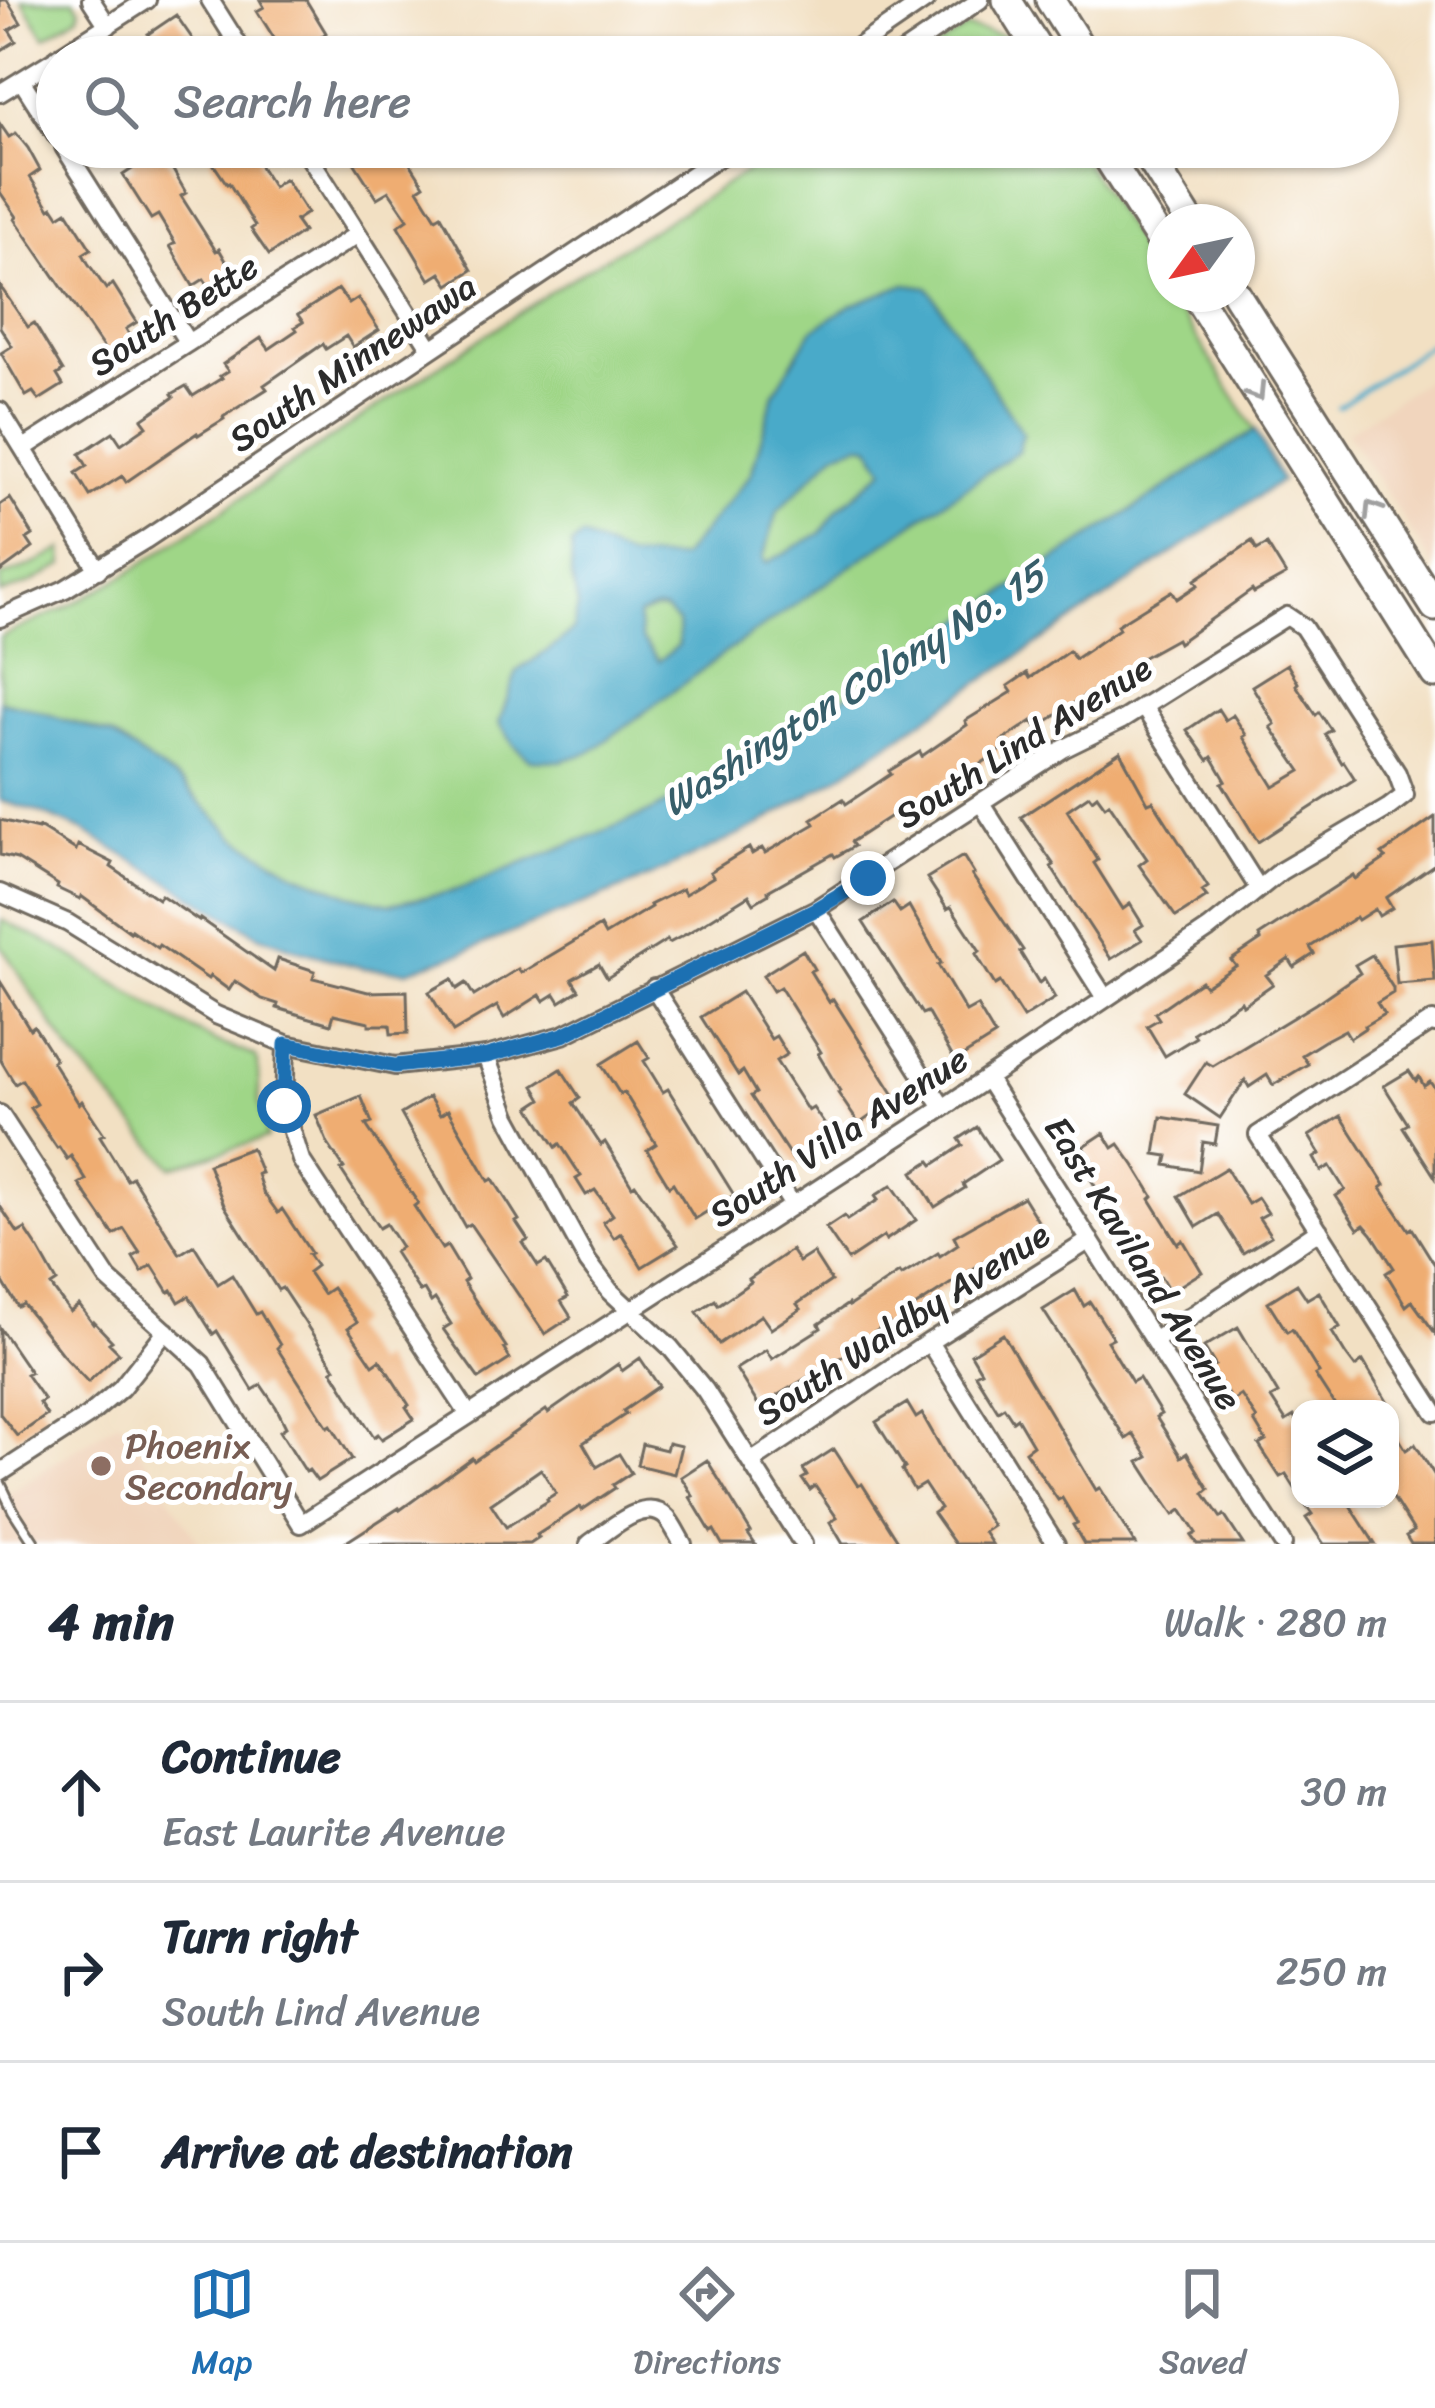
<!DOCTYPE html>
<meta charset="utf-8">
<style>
:root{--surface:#fff;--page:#f2f2f3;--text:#1f2937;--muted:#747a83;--line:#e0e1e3;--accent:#1f6fb2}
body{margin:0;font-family:Sriracha,sans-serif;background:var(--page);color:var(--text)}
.controls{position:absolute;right:36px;bottom:36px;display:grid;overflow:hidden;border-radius:24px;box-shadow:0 3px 9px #0004}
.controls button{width:108px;height:108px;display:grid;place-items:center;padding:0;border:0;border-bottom:3px solid var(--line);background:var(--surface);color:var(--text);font:60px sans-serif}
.compass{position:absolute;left:1147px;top:204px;width:108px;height:108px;border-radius:50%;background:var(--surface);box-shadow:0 3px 9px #0004;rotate:237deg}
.stop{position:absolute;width:36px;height:36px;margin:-27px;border:9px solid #1f6fb2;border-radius:50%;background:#fff}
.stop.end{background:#1f6fb2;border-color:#fff;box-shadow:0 3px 12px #0008}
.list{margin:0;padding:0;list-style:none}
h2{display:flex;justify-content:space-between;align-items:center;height:156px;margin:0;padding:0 48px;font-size:51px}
h2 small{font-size:39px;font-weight:400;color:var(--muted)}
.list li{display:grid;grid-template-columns:78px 1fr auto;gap:36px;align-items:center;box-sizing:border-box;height:180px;padding:0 48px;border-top:3px solid var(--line)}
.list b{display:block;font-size:45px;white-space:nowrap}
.list p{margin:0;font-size:39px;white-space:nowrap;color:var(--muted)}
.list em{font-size:39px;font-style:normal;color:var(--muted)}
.icon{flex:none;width:66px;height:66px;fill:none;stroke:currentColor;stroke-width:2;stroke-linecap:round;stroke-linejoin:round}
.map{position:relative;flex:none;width:1435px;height:1544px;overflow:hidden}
.search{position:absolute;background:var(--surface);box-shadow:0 3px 9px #0004;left:36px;right:36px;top:36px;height:132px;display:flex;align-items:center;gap:30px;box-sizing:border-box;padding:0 42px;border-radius:66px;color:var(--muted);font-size:45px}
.sheet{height:696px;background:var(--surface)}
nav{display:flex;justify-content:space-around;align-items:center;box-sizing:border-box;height:168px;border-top:3px solid var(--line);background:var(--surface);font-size:33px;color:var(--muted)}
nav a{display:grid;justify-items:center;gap:6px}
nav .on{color:var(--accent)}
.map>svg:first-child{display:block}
.built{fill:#f1d5bd}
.green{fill:#9fd687;stroke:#658059;stroke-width:3}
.water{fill:#4aaac9;stroke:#3a6a7a;stroke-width:3;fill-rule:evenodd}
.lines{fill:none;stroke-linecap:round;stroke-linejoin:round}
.stream{stroke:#4aaac9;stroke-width:4.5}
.building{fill:#efad72;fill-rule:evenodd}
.service-casing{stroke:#716a60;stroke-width:14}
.minor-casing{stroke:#716a60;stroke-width:22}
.primary-casing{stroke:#716a60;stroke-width:33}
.service{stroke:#fff;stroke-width:8}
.minor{stroke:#fff;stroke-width:16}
.primary{stroke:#fff;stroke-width:27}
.oneway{stroke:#a0a0a0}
.route{stroke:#1f6fb2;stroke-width:15}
.education-dot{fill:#8d6e63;stroke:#fff;stroke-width:4.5}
.labels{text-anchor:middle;stroke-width:10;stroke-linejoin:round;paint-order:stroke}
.street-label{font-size:36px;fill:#2b2b2b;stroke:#fff}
.education-label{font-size:36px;fill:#785e54;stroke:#fff;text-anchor:start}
.water-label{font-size:39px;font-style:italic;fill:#375e6a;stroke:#fff}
</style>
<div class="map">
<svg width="1435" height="1544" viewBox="0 0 1435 1544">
<rect width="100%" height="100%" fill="#fff"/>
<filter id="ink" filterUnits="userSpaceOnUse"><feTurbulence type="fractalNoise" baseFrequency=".00833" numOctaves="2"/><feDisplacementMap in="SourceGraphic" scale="24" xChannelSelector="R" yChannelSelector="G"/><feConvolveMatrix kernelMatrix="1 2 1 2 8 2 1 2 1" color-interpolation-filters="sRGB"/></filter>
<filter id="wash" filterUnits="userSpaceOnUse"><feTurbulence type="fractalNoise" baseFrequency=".004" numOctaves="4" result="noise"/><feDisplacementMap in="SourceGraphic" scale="48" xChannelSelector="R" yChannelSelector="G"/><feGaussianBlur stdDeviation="2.7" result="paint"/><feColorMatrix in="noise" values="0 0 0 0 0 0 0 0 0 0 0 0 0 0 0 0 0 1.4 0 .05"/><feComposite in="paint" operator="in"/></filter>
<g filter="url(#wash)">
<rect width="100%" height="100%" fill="#f2e0c3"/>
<path class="built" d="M1435,374V568L1347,432Z
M120,1420L200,1544H0V1500Z"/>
<path class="green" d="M22,0H74L80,9L78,16L45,37Z
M966,28L1003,35L1017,57H922Z
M787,147H1075L1165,288V294H1169L1255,430L727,773L644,815L451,892L390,904L350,895L295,873L235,837L181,783L111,735L26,707L0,701V637L61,610L124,576L559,286Z
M63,549L64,565L31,583L0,594V577L31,566Z
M2,920L55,946L180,1023L217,1042L255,1056L258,1062L259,1102L267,1138L172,1167L69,1050L0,944Z"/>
<path class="water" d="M906,284L928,287L1023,434L1018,451L725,653L589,753L561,761L531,760L515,746L499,723L517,671L559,643L573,629L578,606L571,574L572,545L582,537L629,558H681L751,474L774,393L812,330L851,305ZM860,444L870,445L885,469L837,510L821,533L766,563L763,558L778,511L836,452ZM655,609L664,610L678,623L679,645L659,661L641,639L638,616Z
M1255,430L1281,481L835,779L758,826L636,883L464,952L407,971L363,968L301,951L258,935L82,830L36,811L0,801V701L26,707L111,735L181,783L235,837L295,873L350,895L390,904L451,892L644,815L727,773Z"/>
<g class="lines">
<path class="stream" d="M1338,407L1435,341"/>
</g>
<g id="blocks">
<path class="building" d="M0,0H7L21,23L9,30L16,41L0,51Z
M260,0H306L326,33L321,37L334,57H304L293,38L279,46L257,11L264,7Z
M176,15L205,57H141L156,47L148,34Z
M0,124L9,137L16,133L28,148L40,170L30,177L50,209L53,207L59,216L67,211L91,249L83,254L88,263L106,289L113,284L137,322L126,329L133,341L109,356L15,219L17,217L0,192Z
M139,147H160L186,193L181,196L216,251L219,249L240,285L228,293L223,285L212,291L204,279L193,286L170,246L175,243L158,215L151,219L123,175L135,167L127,155Z
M212,147H271L257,156L260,161L258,163L273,187L285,179L307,213L295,221L303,232L269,255L251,229L255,226L229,183L227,184L210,159L217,154Z
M354,147H400L424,185L418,189L436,218L441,215L472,270L449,285L441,273L430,280L398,226L408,219L389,191L377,198L355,164L362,159Z
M0,286L28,327L34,323L63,371L57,375L63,385L39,400L33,392L26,396L1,353L12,346L0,327Z
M338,289L349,304L358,298L379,330L353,347L346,336L326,349L323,344L264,385L267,389L223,417L224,419L198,435L197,433L126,482L122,476L90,496L76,473L87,466L80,454L113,432L121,444L147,426L142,419L174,397L172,394L186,386L193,396L222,378L220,376L228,371L223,364L261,338L269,349L297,330L295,327L303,322L298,315Z
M10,498L33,535L27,539L33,548L0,572V505Z
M1252,541L1257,550L1267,544L1286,575L1254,593L1252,590L1178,643L1176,639L1138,660L1037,728L1032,721L1002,741L1006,747L961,777L958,773L928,793L931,797L912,809L909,804L851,842L854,846L835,857L833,854L768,891L769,894L754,903L749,895L688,933L669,943L667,940L607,978L599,964L572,979L579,990L560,1002L555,994L544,1001L540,995L504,1018L497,1006L453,1032L429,992L452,979L457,989L466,983L474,996L518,969L521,973L600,926L605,935L651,907L650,905L682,889L685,894L713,877L710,872L749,848L752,854L762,848L765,853L815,824L812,819L843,799L846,804L891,774L889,771L920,752L922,756L967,725L965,721L1012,692L1008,686L1027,673L1030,678L1069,651L1075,659L1119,629L1117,625L1172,591L1177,599L1198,585L1195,580Z
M1287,664L1298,683L1296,685L1316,715L1319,712L1331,730L1325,734L1342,763L1344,762L1355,779L1258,842L1222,783L1226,781L1212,757L1208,760L1187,730L1218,709L1225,720L1233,715L1246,735L1243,737L1274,787L1301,771L1271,727L1275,724L1252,686Z
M1120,752L1148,803L1153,801L1208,887L1202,891L1207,897L1176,917L1139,865L1147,859L1109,803L1105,806L1097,795L1092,799L1089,795L1067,810L1098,860L1094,863L1123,909L1130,904L1143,925L1135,930L1142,940L1111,959L1051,867L1054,865L1021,817Z
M1435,817V864L1386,898L1392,908L1379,916L1375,909L1358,920L1356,917L1310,947L1314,954L1294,967L1289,959L1266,975L1273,984L1243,1005L1241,1001L1193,1033L1196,1037L1165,1056L1147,1026L1159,1019L1155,1013L1201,981L1205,986L1236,966L1231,960L1261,940L1259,936L1353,875L1355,879L1386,858L1382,854Z
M0,820L38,829L39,827L76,850L78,845L113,863L111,867L158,899L161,895L199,921L200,919L274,971L278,959L315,971L313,978L368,992L407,991L408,1033L391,1034L390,1025H369V1022L334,1014L331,1024L307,1017L277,1008L278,1004L262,999L235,981L229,990L210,976L208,979L159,945L157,948L131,930L130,932L81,896L80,899L57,888L58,885L17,859L0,855Z
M963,856L974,874L972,875L1023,950L1020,952L1039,983L1044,979L1055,998L1023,1018L1000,982L995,985L976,954L980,951L951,907L947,909L927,878Z
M893,902L900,912L909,906L941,963L938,965L966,1012L977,1006L995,1036L955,1061L927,1012L922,1014L863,922Z
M1432,940L1435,981L1397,984L1393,944Z
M803,950L814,969L810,971L829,1002L833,999L896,1098L859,1124L838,1093L840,1091L818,1054L821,1052L780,987L773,991L763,975Z
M1372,955L1393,988V993L1377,1003L1384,1014L1364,1026L1365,1028L1350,1038L1345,1030L1326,1040L1302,1055L1308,1064L1273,1085L1267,1075L1249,1087L1245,1080L1220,1118L1185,1094L1206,1062L1213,1066L1315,1004L1360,973L1355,965Z
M0,981L30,1029L34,1026L55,1059L52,1061L79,1104L82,1101L104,1134L100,1136L127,1180L132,1177L180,1254L194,1245L218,1284L232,1275L256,1314L260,1312L280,1345L277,1348L328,1427L331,1425L352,1459L317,1481L309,1470L306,1472L280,1431L286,1427L276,1407L261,1385L253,1390L217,1331L213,1334L189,1296L179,1302L172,1290L169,1292L152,1265L142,1272L133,1257L140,1253L124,1229L114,1235L79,1184L86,1180L71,1156L67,1159L59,1147L57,1148L30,1108L37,1104L22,1080L15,1084L0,1059Z
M741,992L771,1039L776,1036L787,1054L776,1061L808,1111L813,1108L827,1128L819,1133L825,1143L795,1163L751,1096L756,1093L743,1071L738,1075L701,1017Z
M638,1041L649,1058L644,1061L663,1092L668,1089L734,1195L695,1219L673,1183L669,1186L647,1150L656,1144L624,1092L620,1094L601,1064Z
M561,1069L580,1098L573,1103L601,1145L605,1142L632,1186L635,1184L678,1245L642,1267L621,1233L614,1238L603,1222L613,1215L595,1190L586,1195L576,1179L581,1176L560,1144L556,1147L530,1107L542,1099L534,1086Z
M1409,1071L1416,1081L1419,1077L1424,1086L1430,1082L1435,1089V1177L1403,1127L1408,1124L1384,1086Z
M361,1096L372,1123L366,1125L418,1203L414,1206L442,1249L447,1246L467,1279L463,1282L506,1347L503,1348L510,1359L479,1379L443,1329L451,1324L435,1299L431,1302L424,1290L420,1292L394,1252L401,1247L386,1224L379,1228L341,1170L344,1168L328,1144L316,1115Z
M429,1097L440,1115L448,1110L489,1181L493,1179L519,1220L516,1222L528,1240L523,1243L538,1266L546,1261L568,1297L561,1301L571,1317L545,1334L470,1224L465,1227L401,1114Z
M1341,1116L1385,1185L1381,1188L1409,1230L1412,1228L1435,1265V1333L1412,1301L1406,1306L1386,1273L1394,1268L1372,1234L1364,1225L1358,1229L1336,1196L1345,1190L1330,1166L1321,1171L1314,1158L1320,1154L1309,1136Z
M1161,1117L1218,1126L1215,1144L1203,1142L1199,1171L1166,1165L1168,1156L1155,1154Z
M977,1127L999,1160L963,1184L965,1188L935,1207L913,1172L930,1161L933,1165L963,1145L959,1139Z
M1104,1133L1113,1148L1119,1144L1134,1165L1153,1196L1150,1199L1178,1244L1183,1240L1202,1272L1170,1292L1161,1277L1155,1281L1123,1228L1128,1225L1113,1200L1106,1204L1084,1168L1093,1162L1083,1147Z
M251,1148L261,1173L257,1174L263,1192L278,1213L282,1209L311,1253L308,1254L316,1266L308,1272L323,1294L332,1288L357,1322L348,1328L373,1365L380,1360L409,1405L406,1407L414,1419L382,1439L378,1434L374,1437L332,1370L335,1368L282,1288L278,1290L224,1205L208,1164Z
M1226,1168L1248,1204L1258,1198L1268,1213L1259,1218L1271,1236L1243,1253L1218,1214L1197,1227L1179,1196Z
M892,1185L916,1220L886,1240L884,1236L848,1260L826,1228L844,1216L847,1220L878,1200L875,1196Z
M1023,1197L1041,1226L992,1256L996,1262L985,1268L982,1263L907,1312L911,1317L894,1329L889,1323L863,1340L867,1346L855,1354L853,1350L778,1395L781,1400L762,1411L736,1369L766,1350L772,1359L821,1328L819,1324L848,1304L849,1306L899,1273L901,1276L938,1253L940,1256L958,1244L954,1236Z
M0,1206L18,1233L25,1229L39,1250L57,1282L51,1286L70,1312L79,1305L93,1324L94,1322L112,1341L109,1343L119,1353L88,1382L62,1354L23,1304L18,1307L0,1277Z
M791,1250L799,1262L813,1253L831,1281L797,1304L801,1309L771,1329L761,1315L719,1344L697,1312L715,1300L718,1305L751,1282L749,1279Z
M1297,1284L1307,1299L1319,1292L1340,1327L1332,1332L1346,1355L1355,1367L1363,1361L1389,1405L1382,1409H1337L1315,1375L1319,1373L1292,1329L1287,1332L1268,1302Z
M1075,1290L1084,1306L1090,1302L1113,1338L1107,1341L1132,1382L1139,1378L1161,1414L1156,1417L1165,1431L1181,1457L1187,1453L1209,1489L1204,1493L1221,1518L1224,1515L1243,1544H1197L1191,1536L1196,1533L1181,1510L1174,1515L1159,1493L1139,1462L1148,1457L1133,1434L1126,1439L1043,1310Z
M1238,1327L1278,1394L1271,1398L1286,1421L1294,1416L1300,1426V1496L1286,1474L1280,1477L1259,1445L1266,1441L1254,1421L1257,1419L1241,1395L1232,1401L1210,1368L1215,1365L1204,1347Z
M0,1328L30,1372L26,1374L44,1400L39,1403L47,1415L17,1436L0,1414Z
M1003,1334L1096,1490L1100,1488L1135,1544H1084L1073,1525L1077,1523L1062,1498L1058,1500L1025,1451L1033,1445L1017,1418L1013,1421L1004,1407L998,1411L985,1390L975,1374L981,1371L971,1354Z
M640,1358L659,1386L623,1411L626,1414L583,1443L597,1467L619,1454L631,1473L613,1485L615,1488L582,1510L580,1507L537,1535L539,1538L530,1544H343L399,1508L400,1510L472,1458L474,1461L546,1410L548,1413L618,1364L622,1371ZM541,1469L556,1493L547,1499L548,1501L506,1527L491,1504Z
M907,1403L916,1418L922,1414L952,1467L993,1526L984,1532L992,1544H955L933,1513L940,1508L924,1484L914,1490L902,1470L905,1468L876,1422Z
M1390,1424L1406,1450L1415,1444L1435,1476V1544H1411L1406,1536L1414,1531L1390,1493Z
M668,1443L681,1446L674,1474L637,1465L642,1444L666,1450Z
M834,1449L858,1486L862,1484L900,1544H843L830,1522L837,1518L815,1486L810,1490L802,1479L807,1476L803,1469Z
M707,1460L751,1532L748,1534L755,1544H722L714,1530L711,1532L690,1497L693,1496L681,1477Z
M1301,1499H1346L1375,1544H1324L1306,1518L1312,1514Z"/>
</g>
</g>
<g filter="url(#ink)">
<use href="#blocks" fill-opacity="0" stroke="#716a60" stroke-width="3"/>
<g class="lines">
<defs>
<path id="service" d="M0,1483L13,1510L35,1544"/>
<path id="minor" d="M91,0L108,26
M210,0L246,57
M58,57L147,0
M843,57L926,0
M896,57L980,0
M21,80L57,136
M0,93L57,58
M64,147L188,343
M303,147L431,349
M734,148L764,147
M0,411L98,570
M24,448L358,234
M0,618L65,589L145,540L734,147
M1143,706L1259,889
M981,803L1105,998
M0,893L68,923L216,1015L286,1044L395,1066L486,1056L563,1035L816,909L1063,749L1122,720L1287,616L1303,627L1397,773L1405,795L1388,808L1281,871L1209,929L943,1108L301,1524L202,1364L108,1279L0,1114
M816,909L943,1108
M654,988L792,1204
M1435,1024L1433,1021L1258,1135L1435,1412
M286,1044L284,1106L301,1160L469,1415
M486,1056L508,1116L588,1262L610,1291L670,1347L705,1390L803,1544
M987,1079L1283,1544
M1154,1341L1319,1230
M929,1342L1056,1544
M751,1462L929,1342L1090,1240
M0,1473L88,1416L121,1388L166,1331
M589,1544C608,1531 645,1495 667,1518C673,1525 678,1536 683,1544"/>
<path id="primary" d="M1007,0L1043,57
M1050,0L1086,57
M1101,147L1165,247
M1143,147L1190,222
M1195,294L1435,674
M1236,294L1435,607"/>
</defs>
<use href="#service" class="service-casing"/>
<use href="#minor" class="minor-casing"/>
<use href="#primary" class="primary-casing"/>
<use href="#service" class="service"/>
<use href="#minor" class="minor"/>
<use href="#primary" class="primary"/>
</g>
<defs><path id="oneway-chevron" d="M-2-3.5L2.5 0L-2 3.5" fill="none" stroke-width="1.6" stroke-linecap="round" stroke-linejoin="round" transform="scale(3)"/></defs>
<g class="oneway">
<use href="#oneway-chevron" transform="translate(1257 393) rotate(58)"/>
<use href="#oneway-chevron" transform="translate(1372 509) rotate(-122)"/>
</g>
</g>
<g class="lines" filter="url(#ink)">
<path class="route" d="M284,1106L286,1044L395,1066L487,1056L563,1035L816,909L868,878"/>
</g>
<circle class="education-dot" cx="101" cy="1466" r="12"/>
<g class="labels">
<g class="street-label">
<text transform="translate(173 314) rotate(-33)" y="13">South Bette</text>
<text transform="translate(352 362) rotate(-34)" y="13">South Minnewawa</text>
<text transform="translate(1023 741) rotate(-32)" y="13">South Lind Avenue</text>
<text transform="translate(838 1136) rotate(-33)" y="13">South Villa Avenue</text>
<text transform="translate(1144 1263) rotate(58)" y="13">East Kaviland Avenue</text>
<text transform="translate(902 1323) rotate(-33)" y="13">South Waldby Avenue</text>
</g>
<g class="education-label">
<text x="125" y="1458">Phoenix<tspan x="125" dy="41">Secondary</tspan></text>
</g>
<g class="water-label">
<text transform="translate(853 688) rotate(-32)" y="14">Washington Colony No. 15</text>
</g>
</g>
</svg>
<div class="controls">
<button><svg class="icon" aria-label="layers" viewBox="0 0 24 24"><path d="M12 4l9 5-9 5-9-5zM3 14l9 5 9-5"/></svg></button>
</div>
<svg class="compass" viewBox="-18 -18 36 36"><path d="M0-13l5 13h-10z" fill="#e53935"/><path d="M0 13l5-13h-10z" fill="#747a83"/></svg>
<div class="stop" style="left:284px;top:1106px"></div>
<div class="stop end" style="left:868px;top:878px"></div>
<div class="search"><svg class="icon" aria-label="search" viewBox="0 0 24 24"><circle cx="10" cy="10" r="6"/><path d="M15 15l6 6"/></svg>Search here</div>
</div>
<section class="sheet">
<h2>4 min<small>Walk · 280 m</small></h2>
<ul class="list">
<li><svg class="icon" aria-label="ahead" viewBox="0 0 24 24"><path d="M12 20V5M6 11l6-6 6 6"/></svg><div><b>Continue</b><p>East Laurite Avenue</p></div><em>30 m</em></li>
<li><svg class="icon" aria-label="right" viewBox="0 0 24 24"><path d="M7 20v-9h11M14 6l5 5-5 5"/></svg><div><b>Turn right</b><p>South Lind Avenue</p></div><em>250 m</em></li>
<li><svg class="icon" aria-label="arrive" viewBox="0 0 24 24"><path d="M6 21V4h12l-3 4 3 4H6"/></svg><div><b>Arrive at destination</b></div></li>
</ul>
</section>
<nav>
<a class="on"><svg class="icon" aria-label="map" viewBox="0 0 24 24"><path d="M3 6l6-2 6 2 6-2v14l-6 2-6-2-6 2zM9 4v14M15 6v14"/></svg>Map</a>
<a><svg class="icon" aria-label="directions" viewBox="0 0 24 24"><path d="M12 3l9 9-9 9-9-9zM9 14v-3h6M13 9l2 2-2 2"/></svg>Directions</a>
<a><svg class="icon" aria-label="saved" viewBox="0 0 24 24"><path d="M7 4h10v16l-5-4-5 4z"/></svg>Saved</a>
</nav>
